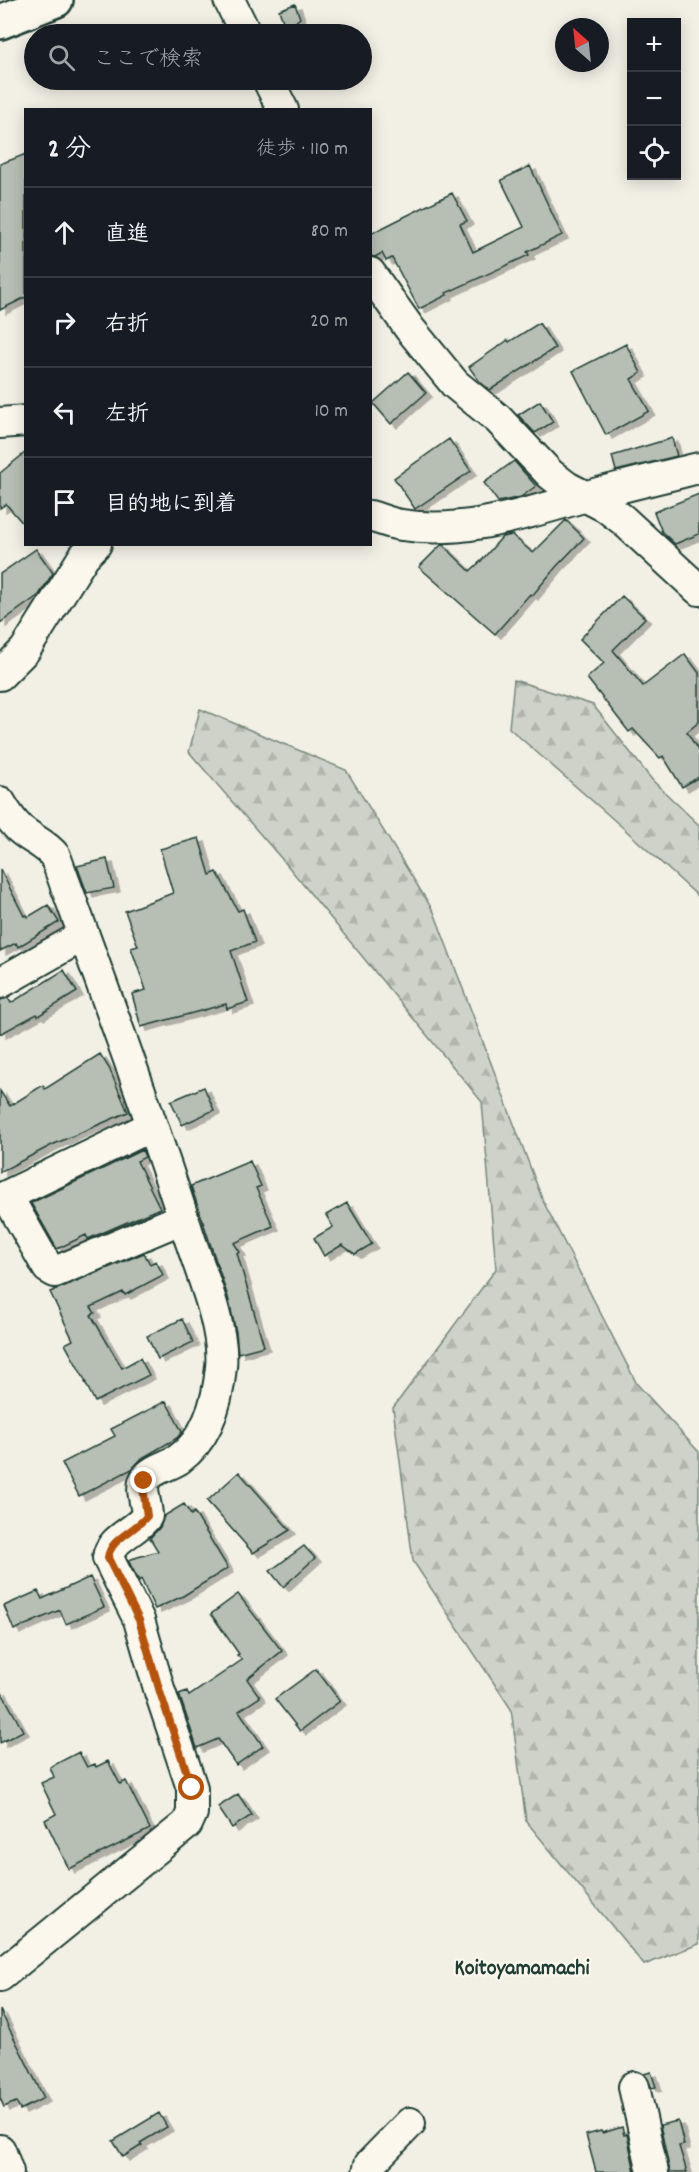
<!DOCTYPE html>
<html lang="ja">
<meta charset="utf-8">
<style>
:root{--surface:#171b24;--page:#20242c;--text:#f1f3f6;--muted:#9ea1a6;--line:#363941}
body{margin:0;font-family:Dekko,"Klee One",sans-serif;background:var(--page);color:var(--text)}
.controls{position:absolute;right:18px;top:18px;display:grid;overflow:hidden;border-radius:0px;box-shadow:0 3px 15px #0003}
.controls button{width:54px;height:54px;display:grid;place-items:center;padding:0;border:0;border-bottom:2px solid var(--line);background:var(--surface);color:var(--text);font:30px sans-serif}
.compass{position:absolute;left:555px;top:18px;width:54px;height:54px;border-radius:50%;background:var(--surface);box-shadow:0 3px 15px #0003;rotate:333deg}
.stop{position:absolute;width:18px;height:18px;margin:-14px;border:4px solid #b45309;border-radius:50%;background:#fff}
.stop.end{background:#b45309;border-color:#fff;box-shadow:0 2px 6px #0008}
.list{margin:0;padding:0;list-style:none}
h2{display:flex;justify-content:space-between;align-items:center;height:78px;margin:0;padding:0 24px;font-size:26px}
h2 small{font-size:20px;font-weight:400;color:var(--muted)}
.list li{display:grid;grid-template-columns:39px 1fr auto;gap:18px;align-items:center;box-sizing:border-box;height:90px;padding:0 24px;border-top:2px solid var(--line)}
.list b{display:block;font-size:22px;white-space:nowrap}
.list em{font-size:20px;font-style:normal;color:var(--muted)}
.icon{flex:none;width:33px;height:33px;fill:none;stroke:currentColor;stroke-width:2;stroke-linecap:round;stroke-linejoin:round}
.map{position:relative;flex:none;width:699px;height:2172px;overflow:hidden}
.search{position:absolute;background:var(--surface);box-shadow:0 3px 15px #0003;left:24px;top:24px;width:348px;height:66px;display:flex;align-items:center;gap:15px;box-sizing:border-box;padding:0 21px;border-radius:33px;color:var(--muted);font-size:22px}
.panel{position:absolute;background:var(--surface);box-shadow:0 3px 15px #0003;left:24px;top:108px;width:348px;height:438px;border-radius:0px}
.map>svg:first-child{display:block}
.forest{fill:url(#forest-firs);stroke:#77887e;stroke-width:1.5}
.building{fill:#b7beb3;stroke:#1f3d34;stroke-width:1.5;filter:url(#shadow)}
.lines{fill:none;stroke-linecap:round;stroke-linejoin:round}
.minor-casing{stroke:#1f3d34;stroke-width:34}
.major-casing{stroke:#1f3d34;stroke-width:38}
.minor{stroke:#fbf7ec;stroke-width:30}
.major{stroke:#fbf7ec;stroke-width:33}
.route{stroke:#b45309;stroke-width:8}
.labels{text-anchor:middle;stroke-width:4.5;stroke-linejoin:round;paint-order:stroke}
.quarter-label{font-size:22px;font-weight:bold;fill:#1f3d34;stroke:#fbf7ec}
</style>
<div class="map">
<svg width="699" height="2172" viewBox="0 0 699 2172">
<defs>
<pattern id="forest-firs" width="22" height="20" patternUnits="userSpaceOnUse" patternTransform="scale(1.5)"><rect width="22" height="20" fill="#cfd2c8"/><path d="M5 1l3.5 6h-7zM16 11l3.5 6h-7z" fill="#b1b5ac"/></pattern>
<filter id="shadow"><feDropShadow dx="6" dy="4" stdDeviation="0" flood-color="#0004"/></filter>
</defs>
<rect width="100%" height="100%" fill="#f2f0e5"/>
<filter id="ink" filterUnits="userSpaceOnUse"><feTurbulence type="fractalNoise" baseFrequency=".0167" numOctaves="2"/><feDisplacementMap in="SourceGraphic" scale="12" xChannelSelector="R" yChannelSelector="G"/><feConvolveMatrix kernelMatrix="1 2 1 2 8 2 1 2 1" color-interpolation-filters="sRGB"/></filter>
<g filter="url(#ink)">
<path class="forest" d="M514,680L593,705L653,781L699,825V897L621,826L509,728Z
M200,709L346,770L434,912L543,1201L637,1384L699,1452V1944L644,1965L526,1821L511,1709L413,1561L393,1408L496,1269L482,1102L287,865L189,752Z"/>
<path class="building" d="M295,4L300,18L286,30L279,10Z
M26,154V297L0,310V164Z
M530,166L562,235L527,252L529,255L446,293L447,295L419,309L392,258L386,261L382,253L375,257L370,256V234L452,193L467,221L460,224L473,252L524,227L501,180Z
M539,323L555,348L490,390L480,382L469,367L508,340L509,342Z
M626,344L641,373L631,379L649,411L606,435L573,371Z
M408,372L426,393L391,424L373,403Z
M540,401L553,422L535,433L518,415Z
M672,438L677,456L616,471L612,456Z
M449,439L471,471L415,509L394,478Z
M26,452V527L6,504L0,508V473Z
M514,461L536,486L521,497L498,502L484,483Z
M699,494V534L675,544L662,532L654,512Z
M566,520L584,538L556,567L532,596L530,594L495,634L419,567L442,544L470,571L481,561L502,537L512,535L533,553Z
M36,549L53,573L39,595L0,623V574Z
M622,596L645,618L613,650L643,686L685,654L699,673V722L687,732L699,752V777L682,787L663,756L660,758L633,729L629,732L587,678L604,663L580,639Z
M199,838L210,875L217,872L238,911L243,909L255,942L231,951L248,1002L227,1009L226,1004L141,1027L132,994L146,990L131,948L138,946L125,911L173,893L160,849Z
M107,859L114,888L87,893L77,866Z
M0,869L24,916L27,915L28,917L48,905L59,922L18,947L16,943L0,951Z
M64,970L77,992L38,1016L37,1014L0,1034V1000L8,998L11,1003Z
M100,1054L109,1068L128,1112L52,1145L0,1172V1091L10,1106L43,1085L45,1089Z
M204,1087L214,1110L182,1125L171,1101Z
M142,1150L145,1157L137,1161L160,1208L88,1239L86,1235L57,1249L31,1203Z
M250,1161L261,1186L256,1188L273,1226L234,1243L240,1252L237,1253L264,1346L238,1353L236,1332L228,1297L191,1186Z
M347,1203L372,1244L355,1254L342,1245L324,1256L314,1238L333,1227L326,1215Z
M144,1253L150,1264L156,1261L163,1275L125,1295L123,1292L91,1307L95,1313L91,1315L122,1368L140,1358L149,1375L95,1402L85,1382H86L65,1344L73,1340L50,1292Z
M182,1319L193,1342L158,1359L147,1336Z
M166,1401L182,1432L177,1438L142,1458L132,1469L79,1496L62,1463L115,1436L111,1429Z
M239,1472L290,1530L253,1553L207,1501Z
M184,1504L191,1515L194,1512L228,1568L183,1596L155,1609L141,1579L139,1581L128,1560L158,1551L150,1538L160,1527L164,1516Z
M304,1546L315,1558L283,1587L270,1571Z
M90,1577L104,1607L66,1624L60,1610L14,1630L4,1606L38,1591L42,1599Z
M238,1594L282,1651L247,1679L260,1697L239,1711L263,1746L236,1765L218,1739L197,1748L179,1694L187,1691L189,1696L242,1660L237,1655L239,1654L211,1614Z
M316,1669L340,1701L300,1731L275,1699Z
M0,1689L23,1731L0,1743Z
M79,1752L87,1767L95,1764L96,1767L108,1761L120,1784L126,1781L150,1829L69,1869L45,1820L56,1814L41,1783L54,1777L50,1767Z
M238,1794L252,1815L232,1828L218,1807Z
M0,2010L44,2098L20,2110L16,2102L4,2107L0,2098Z
M651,2072L656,2087L652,2088L644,2074Z
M159,2113L167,2127L140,2143L142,2145L123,2157L113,2141Z
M678,2121L684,2145L679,2146L687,2172H670L660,2125Z
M622,2127L624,2135L627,2134L635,2172H596L586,2135L601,2131L602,2133Z"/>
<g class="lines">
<defs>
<path id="minor" d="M229,0L246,34
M268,80L283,110
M370,273L410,329L455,384L498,419L550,474L567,487L606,507L623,520L699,590
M0,423L26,421
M370,516C381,519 391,524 402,525C465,535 527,513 587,496C624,486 662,477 699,468
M0,675L25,650L84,556L96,544
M0,802C6,812 11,821 20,829C31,839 46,844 55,856C101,982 148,1108 189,1236C201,1273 225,1329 221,1367C218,1401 208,1438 179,1459C169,1466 151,1469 145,1480C140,1490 147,1505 147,1516C136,1532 110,1538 108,1558L139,1620L160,1692L192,1788V1813L187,1824L0,1976
M0,983L84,935
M7,1196L48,1268L55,1272L183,1218
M0,1199L152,1126
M634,2087L653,2172
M0,2150L8,2172
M368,2172L370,2164L410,2123"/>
<path id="major" d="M0,22L56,0"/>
</defs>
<use href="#minor" class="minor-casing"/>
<use href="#major" class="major-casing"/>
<use href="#minor" class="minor"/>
<use href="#major" class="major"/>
</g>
</g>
<g class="lines" filter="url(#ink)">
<path class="route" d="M144,1481L143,1488L147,1516C136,1531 110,1538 108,1558L139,1620L160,1692L192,1788"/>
</g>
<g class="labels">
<g class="quarter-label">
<text x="522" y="1974">Koitoyamamachi</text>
</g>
</g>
</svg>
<div class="controls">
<button>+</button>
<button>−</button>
<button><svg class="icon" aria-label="locate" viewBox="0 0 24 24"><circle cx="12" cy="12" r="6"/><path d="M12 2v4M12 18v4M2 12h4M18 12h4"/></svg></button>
</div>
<svg class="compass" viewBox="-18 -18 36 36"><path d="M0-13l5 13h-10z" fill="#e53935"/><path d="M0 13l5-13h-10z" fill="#9ea1a6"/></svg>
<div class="stop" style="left:192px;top:1788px"></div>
<div class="stop end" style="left:144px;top:1481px"></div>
<div class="search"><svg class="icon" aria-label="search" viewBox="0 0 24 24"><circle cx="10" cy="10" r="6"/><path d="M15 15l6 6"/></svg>ここで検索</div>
<section class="panel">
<h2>2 分<small>徒歩 · 110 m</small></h2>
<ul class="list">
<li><svg class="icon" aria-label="ahead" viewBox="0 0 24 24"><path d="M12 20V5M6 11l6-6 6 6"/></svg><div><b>直進</b></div><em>80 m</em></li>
<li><svg class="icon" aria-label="right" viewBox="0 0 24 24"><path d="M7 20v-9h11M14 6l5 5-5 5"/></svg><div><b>右折</b></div><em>20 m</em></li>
<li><svg class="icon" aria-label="left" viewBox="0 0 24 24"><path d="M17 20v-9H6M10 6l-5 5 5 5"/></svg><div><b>左折</b></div><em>10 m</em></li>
<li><svg class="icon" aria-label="arrive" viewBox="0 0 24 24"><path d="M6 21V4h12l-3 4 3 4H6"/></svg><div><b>目的地に到着</b></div></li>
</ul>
</section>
</div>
